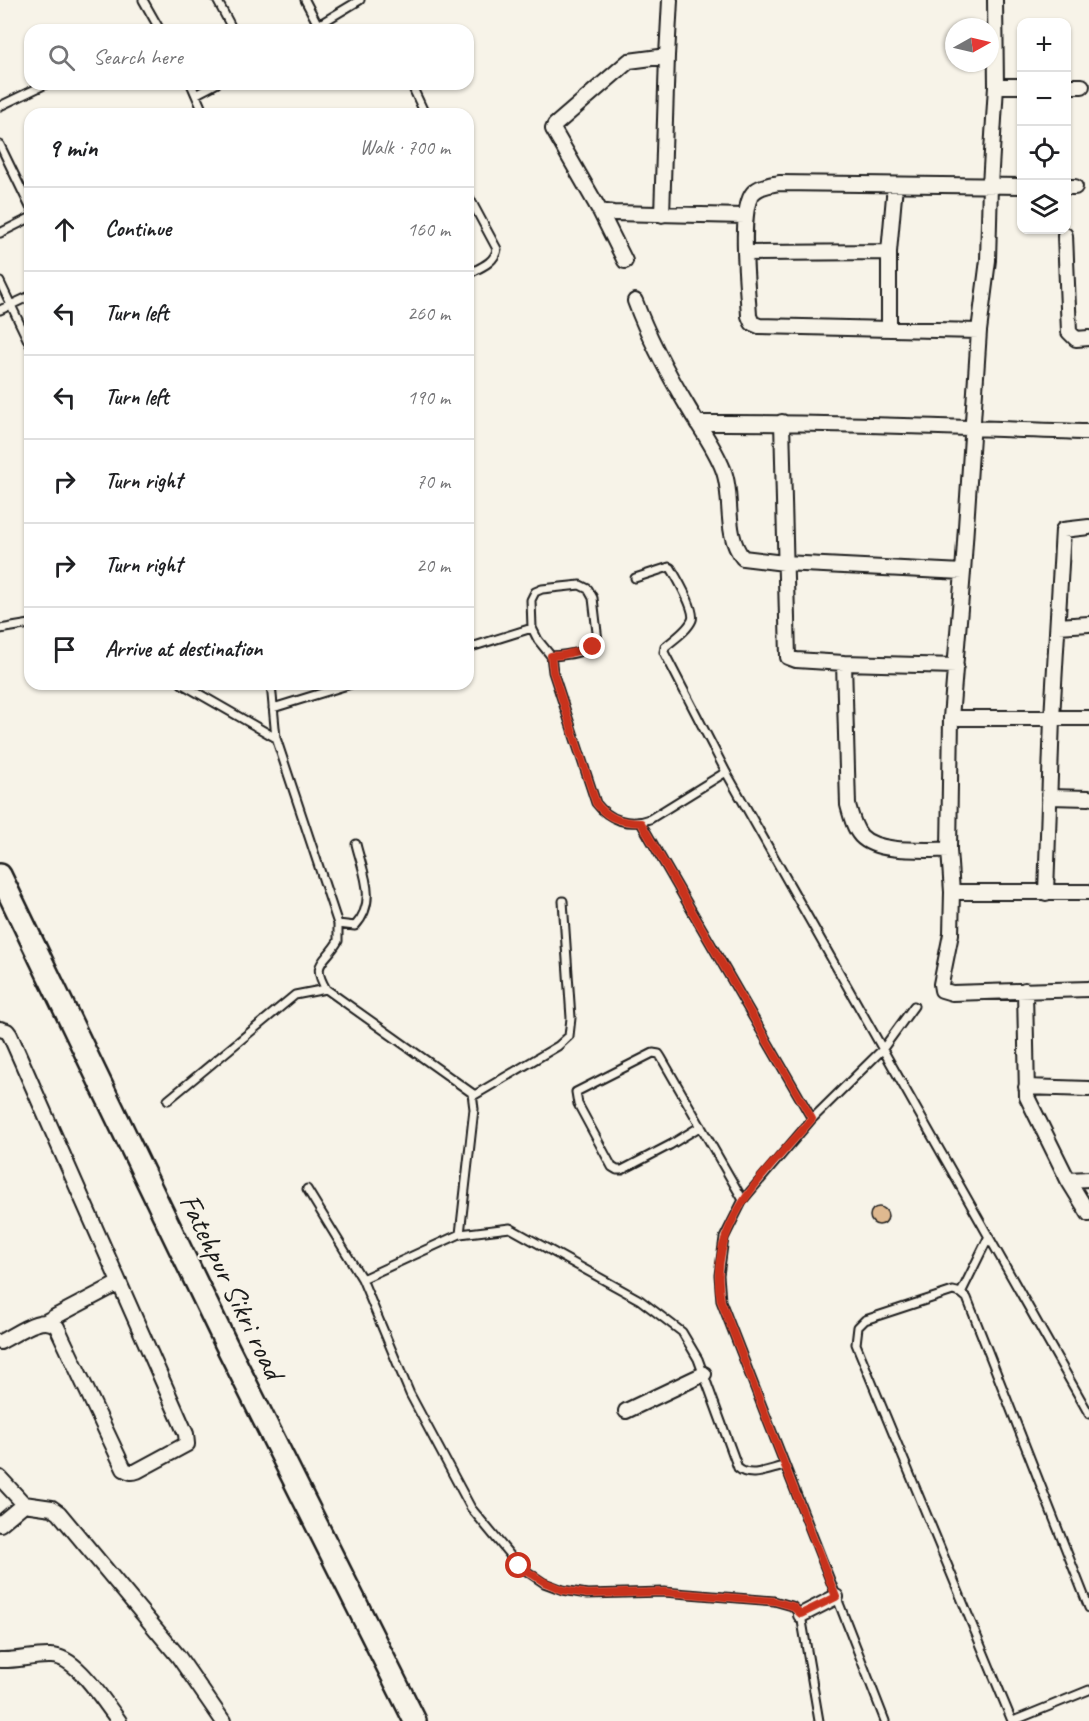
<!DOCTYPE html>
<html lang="en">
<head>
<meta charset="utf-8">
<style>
  body { margin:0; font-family:Caveat,sans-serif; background:#f6f6f6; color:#202124 }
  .controls { position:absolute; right:18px; top:18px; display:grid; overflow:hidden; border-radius:12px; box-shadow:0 2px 4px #0004 }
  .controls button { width:54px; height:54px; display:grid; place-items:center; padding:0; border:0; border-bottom:2px solid #e0e0e0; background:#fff; color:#202124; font:30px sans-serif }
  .compass { position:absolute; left:945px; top:18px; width:54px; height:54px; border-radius:50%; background:#fff; box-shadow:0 2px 4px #0004; rotate:82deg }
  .stop { position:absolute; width:18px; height:18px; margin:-14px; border:4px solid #c8321e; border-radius:50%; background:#fff }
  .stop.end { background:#c8321e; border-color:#fff; box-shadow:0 2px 6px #0008 }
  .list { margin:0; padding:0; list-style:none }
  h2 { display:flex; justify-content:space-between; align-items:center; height:78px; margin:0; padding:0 24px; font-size:26px }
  h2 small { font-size:20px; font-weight:400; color:#757577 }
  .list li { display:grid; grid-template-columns:39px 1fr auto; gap:18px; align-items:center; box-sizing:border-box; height:84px; padding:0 24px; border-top:2px solid #e0e0e0 }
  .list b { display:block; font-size:22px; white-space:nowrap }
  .list em { font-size:20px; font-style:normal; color:#757577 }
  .icon { flex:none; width:33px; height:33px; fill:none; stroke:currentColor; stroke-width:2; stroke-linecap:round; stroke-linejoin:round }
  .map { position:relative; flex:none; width:1089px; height:1721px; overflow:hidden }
  .search { position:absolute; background:#fff; box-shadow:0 2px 4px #0004; left:24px; top:24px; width:450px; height:66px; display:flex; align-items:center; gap:15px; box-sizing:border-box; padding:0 21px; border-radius:18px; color:#757577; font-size:22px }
  .panel { position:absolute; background:#fff; box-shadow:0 2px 4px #0004; left:24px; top:108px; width:450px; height:582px; border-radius:18px }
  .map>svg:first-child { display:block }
</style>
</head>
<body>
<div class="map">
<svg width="1089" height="1721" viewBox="0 0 1089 1721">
  <rect width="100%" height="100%" fill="#f7f3e8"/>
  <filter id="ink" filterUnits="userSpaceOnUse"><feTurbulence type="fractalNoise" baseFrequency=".0167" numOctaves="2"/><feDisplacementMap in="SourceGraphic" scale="12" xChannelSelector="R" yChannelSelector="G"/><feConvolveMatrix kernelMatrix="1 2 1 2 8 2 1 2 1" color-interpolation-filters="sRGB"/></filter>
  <g filter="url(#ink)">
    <path fill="#dfb990" stroke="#1c1c1c" stroke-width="1.5" d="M870 1216a9 9 0 1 1 18 0a9 9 0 1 1-18 0Z"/>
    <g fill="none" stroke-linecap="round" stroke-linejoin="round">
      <defs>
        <path id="lane" d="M143 0 160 30
          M217 0 233 30
          M305 0 318 25
          M310 30 360 0
          M191 84 204 114
          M412 86 425 114
          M197 94 216 84
          M0 106 46 84
          M0 145 30 207
          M468 195 497 249C495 263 479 268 468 274
          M0 233 30 218
          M0 282 30 345
          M0 310 30 296
          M532 628 538 640 551 656 553 672 596 803C609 820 629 827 650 819L726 772 664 652 665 647C673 640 688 630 692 620 696 611 677 578 671 568L669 567 635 578
          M0 629 30 624
          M468 648 532 628 531 600 535 592 542 589 580 585 588 589 593 598 598 641C588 653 566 655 551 656
          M182 684 276 738
          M271 684 276 738 338 924
          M273 708 351 684
          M726 772 1089 1414
          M641 823 812 1119
          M356 844C363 873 378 901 355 926L338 924V941C326 962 310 962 326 989L472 1093 474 1109 460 1234
          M473 1096 558 1046 569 1036 571 1018 563 901
          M168 1100 295 995 326 989
          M701 1126 670 1145 622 1170H617L612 1167 578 1104 576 1092 653 1053 659 1054 661 1057 743 1200
          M307 1189 362 1279 460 1234 510 1228 640 1300 682 1332 698 1359 738 1468C750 1479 770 1469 784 1466
          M362 1279 410 1394 471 1508 519 1566 544 1583 563 1590 587 1594 664 1592 774 1601 792 1606 801 1615 819 1721
          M961 1293 988 1238
          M885 1721 721 1301 719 1275 724 1238 743 1200 812 1119 882 1050 914 1006
          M1012 1721 856 1344 858 1327 865 1320 953 1291 961 1293 967 1298 1089 1608
          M1013 1721 1089 1690"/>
        <path id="street" d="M995 0 996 86 990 185 988 260 979 331 963 572 951 718 949 850 952 892 951 934 941 984 942 990 952 993 1089 989
          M996 86H1022
          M1066 86H1082
          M1066 187H1075
          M600 211 613 213 745 216
          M662 215 667 56 670 0
          M1065 235 1069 332 1076 339 1089 338
          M746 253 889 252
          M625 261 600 211 553 129 555 125 629 61 667 56
          M635 301C649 339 668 374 689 409 700 428 715 448 723 469 734 496 723 534 743 558L784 563 963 572
          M889 329V252L895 185
          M979 331 759 326 752 323 749 316C748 291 738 210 753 193 759 186 770 185 779 183L1022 186
          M782 422 788 657 796 660 844 663 956 666
          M697 423C828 422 958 428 1089 432
          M1058 626 1089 624
          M844 663 848 805C851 816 854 828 861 836 878 854 926 849 949 850
          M951 718H1089
          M1049 797 1089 798
          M952 892H1089
          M1046 893 1052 718 1063 530 1089 527
          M1025 990 1027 1097 1068 1180 1089 1214
          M0 1029 7 1031 10 1035 186 1434 187 1444 137 1471C132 1473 129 1472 124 1469L57 1327C44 1312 15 1335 0 1342
          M1026 1087 1089 1089
          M1068 1180 1089 1179
          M47 1321 119 1283
          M626 1411 704 1374
          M0 1478 24 1504
          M0 1524 24 1504 52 1508 59 1513 178 1656 223 1721
          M801 1615 836 1597
          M0 1660C17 1661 34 1655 51 1656 77 1656 103 1701 119 1721"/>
        <path id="primary" d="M0 875 226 1344 415 1721"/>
      </defs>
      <use href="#lane" stroke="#1c1c1c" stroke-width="11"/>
      <use href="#street" stroke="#1c1c1c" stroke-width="18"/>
      <use href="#primary" stroke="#1c1c1c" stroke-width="26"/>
      <use href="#lane" stroke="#f7f3e8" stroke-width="7"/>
      <use href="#street" stroke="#f7f3e8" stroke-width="14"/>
      <use href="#primary" stroke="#f7f3e8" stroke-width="21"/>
    </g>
  </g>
  <g fill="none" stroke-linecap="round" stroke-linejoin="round" filter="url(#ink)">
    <path stroke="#c8321e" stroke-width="8" d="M519 1566 544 1582 563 1590 587 1594 664 1592 774 1601 792 1606 801 1614 836 1597 721 1301C706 1223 766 1173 812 1119L641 823C621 822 608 819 596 803L553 672 551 656 563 655 593 647"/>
  </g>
  <g text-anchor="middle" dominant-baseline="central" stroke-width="4.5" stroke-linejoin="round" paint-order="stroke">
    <g font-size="30" fill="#1c1c1c" stroke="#f7f3e8">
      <text transform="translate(232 1286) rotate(64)">Fatehpur Sikri road</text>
    </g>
  </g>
</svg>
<div class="controls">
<button>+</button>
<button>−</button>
<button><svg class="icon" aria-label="locate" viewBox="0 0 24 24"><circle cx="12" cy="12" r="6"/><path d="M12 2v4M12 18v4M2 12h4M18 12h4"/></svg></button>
<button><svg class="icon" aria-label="layers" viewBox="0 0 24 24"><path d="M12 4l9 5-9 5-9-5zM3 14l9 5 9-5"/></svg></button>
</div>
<svg class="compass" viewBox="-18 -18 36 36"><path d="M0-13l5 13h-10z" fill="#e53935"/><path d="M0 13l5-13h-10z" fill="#757577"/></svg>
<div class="stop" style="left:519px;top:1566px"></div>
<div class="stop end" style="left:593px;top:647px"></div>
<div class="search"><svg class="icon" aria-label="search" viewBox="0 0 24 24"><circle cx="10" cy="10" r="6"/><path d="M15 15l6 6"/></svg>Search here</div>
<section class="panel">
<h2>9 min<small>Walk · 700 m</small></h2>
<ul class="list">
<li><svg class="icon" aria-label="ahead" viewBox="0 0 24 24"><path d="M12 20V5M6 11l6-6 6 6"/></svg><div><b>Continue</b></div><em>160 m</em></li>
<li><svg class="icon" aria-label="left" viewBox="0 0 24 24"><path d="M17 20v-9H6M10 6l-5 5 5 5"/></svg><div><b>Turn left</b></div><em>260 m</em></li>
<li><svg class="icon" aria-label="left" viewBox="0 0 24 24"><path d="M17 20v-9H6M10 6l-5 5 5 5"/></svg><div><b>Turn left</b></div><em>190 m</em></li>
<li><svg class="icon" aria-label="right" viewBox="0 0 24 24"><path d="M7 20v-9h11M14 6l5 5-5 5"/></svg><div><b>Turn right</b></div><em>70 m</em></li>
<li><svg class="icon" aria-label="right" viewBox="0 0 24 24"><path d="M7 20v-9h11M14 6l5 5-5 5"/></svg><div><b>Turn right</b></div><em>20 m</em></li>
<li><svg class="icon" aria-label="arrive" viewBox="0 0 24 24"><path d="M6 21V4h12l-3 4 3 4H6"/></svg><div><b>Arrive at destination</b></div></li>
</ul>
</section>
</div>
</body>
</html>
